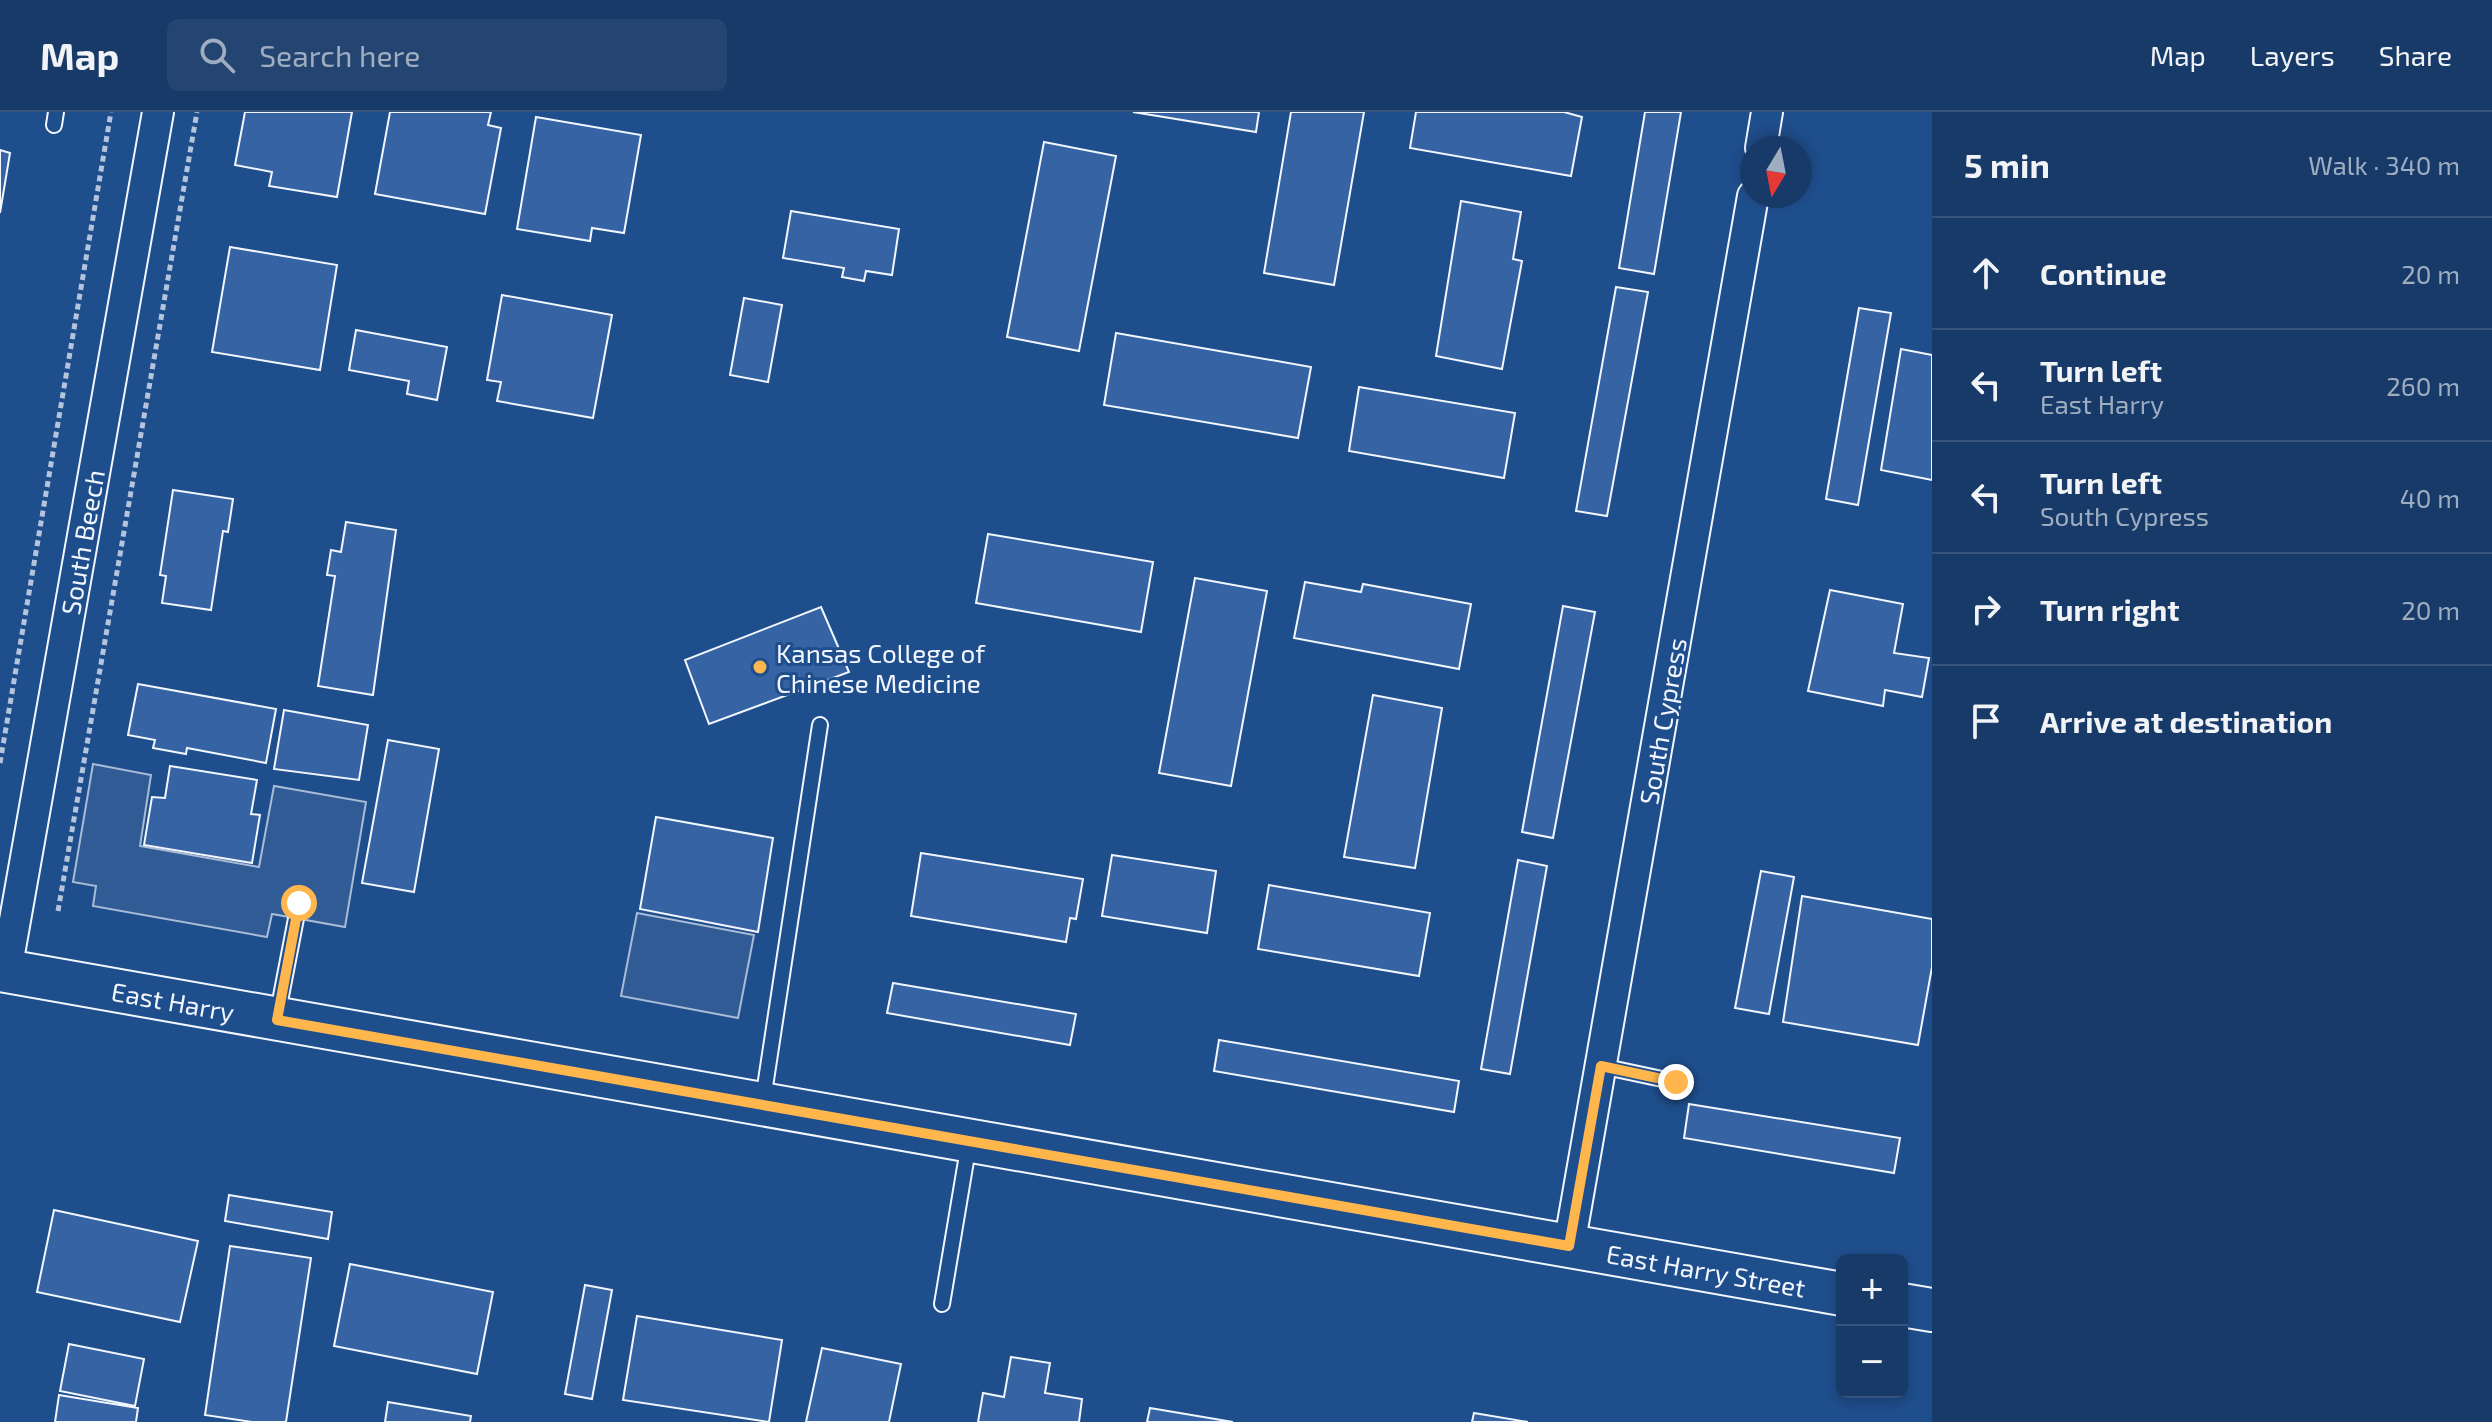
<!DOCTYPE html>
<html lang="en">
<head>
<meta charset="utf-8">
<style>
  body { margin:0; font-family:"Exo 2",sans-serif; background:#244571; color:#f1f3f6 }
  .controls { position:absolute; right:24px; bottom:24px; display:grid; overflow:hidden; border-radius:12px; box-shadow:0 4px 12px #0003 }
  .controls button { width:72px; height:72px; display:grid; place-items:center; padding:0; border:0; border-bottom:2px solid #36547d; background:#173a69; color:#f1f3f6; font:40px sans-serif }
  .compass { position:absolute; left:1740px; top:24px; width:72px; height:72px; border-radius:50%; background:#173a69; box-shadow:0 4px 12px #0003; rotate:190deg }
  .stop { position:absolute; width:24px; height:24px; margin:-18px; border:6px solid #ffb74d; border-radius:50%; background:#fff }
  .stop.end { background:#ffb74d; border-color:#fff; box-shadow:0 2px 8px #0008 }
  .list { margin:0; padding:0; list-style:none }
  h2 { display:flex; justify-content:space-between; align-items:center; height:104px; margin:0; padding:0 32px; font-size:34px }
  h2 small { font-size:26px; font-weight:400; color:#9eadc0 }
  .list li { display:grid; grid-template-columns:52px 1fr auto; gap:24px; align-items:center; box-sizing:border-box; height:112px; padding:0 32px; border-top:2px solid #36547d }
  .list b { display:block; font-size:30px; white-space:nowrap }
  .list p { margin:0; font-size:26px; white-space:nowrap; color:#9eadc0 }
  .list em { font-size:26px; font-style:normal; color:#9eadc0 }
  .icon { flex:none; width:44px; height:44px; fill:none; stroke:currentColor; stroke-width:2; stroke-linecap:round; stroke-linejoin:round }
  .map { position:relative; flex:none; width:1932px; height:1310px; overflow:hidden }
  header { display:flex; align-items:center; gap:48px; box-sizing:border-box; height:112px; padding:0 40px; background:#173a69; border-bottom:2px solid #36547d }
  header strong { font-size:38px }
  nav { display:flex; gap:44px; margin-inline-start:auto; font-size:28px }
  .search { width:560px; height:72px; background:#244571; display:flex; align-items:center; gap:20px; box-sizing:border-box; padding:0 28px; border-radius:12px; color:#9eadc0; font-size:30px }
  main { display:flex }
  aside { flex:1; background:#173a69 }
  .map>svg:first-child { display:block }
</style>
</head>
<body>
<header>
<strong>Map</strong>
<div class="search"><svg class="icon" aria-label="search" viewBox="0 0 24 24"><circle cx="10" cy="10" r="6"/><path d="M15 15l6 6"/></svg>Search here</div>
<nav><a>Map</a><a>Layers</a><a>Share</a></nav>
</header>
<main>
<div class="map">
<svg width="1932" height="1310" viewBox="0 0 1932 1310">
  <rect width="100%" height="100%" fill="#1f4e8c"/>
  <path fill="#305b95" stroke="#a8bbd7" stroke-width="2" d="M93 652 151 663 140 734 259 755 274 674 366 690 345 815 272 802 267 825 93 794 96 774 73 770Z
    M637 801 754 823 738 906 621 884Z"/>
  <path fill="#3563a3" stroke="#f2f6ff" stroke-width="2" d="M245 0H352L337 85 269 74 272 60 235 53Z
    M390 0H491L488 13 501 16 485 102 375 82Z
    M1133 0H1259L1256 20Z
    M1291 0H1364L1334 173 1264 161Z
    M1416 0H1564L1582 5 1571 64 1410 36Z
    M1645 0H1681L1654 162 1619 156Z
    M536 5 641 23 624 121 592 116 590 129 517 117Z
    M1044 30 1116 44 1079 239 1007 225Z
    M0 38 10 41 0 101Z
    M1461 89 1521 100 1513 147 1522 149 1502 257 1436 244Z
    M791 99 899 117 892 163 866 159 864 169 842 165 844 156 783 146Z
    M230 135 337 153 320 258 212 240Z
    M1616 175 1648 180 1607 404 1576 399Z
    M502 183 612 203 593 306 497 289 501 270 487 268Z
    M744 186 782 193 768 270 730 263Z
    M1859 196 1891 201 1858 393 1826 387Z
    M356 218 447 235 437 288 407 282 409 269 349 258Z
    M1116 221 1311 255 1298 326 1104 293Z
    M1901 237 1932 243V368L1881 358Z
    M1359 275 1515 301 1504 366 1349 339Z
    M173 378 233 387 228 420 223 419 211 498 162 491 166 464 160 463Z
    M346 410 396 418 373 583 318 574 335 464 327 463 331 438 341 440Z
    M988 422 1153 450 1141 520 976 491Z
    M1195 466 1267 479 1231 674 1159 661Z
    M1305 470 1361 480 1363 472 1471 492 1459 557 1294 526Z
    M1830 478 1903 492 1894 541 1929 546 1922 585 1885 578 1883 594 1808 579Z
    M1563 494 1595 500 1553 726 1522 720Z
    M821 495 849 560 709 612 685 548Z
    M138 572 276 597 266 651 187 636 186 642 153 636 155 628 128 623Z
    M1373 583 1442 596 1415 756 1344 745Z
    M284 598 368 613 359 668 274 657Z
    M388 628 439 637 414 780 362 771Z
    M170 654 257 668 251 702 260 703 252 751 144 733 152 685 165 686Z
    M656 705 773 726 758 820 640 797Z
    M921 741 1083 767 1076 807 1070 806 1066 830 911 804Z
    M1112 743 1216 759 1207 821 1102 804Z
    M1518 748 1547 754 1510 962 1481 957Z
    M1761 759 1794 765 1769 902 1735 896Z
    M1269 773 1430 801 1419 864 1258 837Z
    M1802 784 1932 807V855L1918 933 1783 910Z
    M893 871 1076 902 1070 933 887 901Z
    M1219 928 1459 969 1454 1000 1214 959Z
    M1689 992 1900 1026 1894 1061 1684 1026Z
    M229 1083 332 1100 328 1127 225 1109Z
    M54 1098 198 1129 180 1210 37 1180Z
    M230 1134 311 1146 286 1310H252L205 1303Z
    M350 1152 493 1180 477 1262 334 1234Z
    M585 1173 612 1178 592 1287 565 1282Z
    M637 1204 782 1228 769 1310 623 1288Z
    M69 1232 144 1247 135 1294 60 1279Z
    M822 1236 901 1252 889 1310H806Z
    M1011 1245 1050 1251 1045 1281 1082 1287 1079 1310H978L983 1281 1004 1285Z
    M59 1283 138 1296 136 1310H55Z
    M388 1290 471 1304 470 1310H385Z
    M1150 1296 1233 1310H1147Z
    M1474 1301 1528 1310H1472Z"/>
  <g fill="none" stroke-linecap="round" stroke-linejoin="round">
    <defs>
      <path id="service" d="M54 13 56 0
        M277 905 299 791
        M1601 954 1676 970
        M763 988 820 613
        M942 1192 969 1031"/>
      <path id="minor" d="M1761 36 1767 0
        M6 859 158 0
        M1569 1134 1753 84"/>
      <path id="secondary" d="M0 858 1842 1182
        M1902 1193 1932 1198"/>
    </defs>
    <use href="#service" stroke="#f2f6ff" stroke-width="18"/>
    <use href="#minor" stroke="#f2f6ff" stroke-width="34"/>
    <use href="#secondary" stroke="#f2f6ff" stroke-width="46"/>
    <path stroke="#b3c4dc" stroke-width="5" stroke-dasharray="6 4" stroke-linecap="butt" d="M0 651 111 0
      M58 799 197 0"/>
    <use href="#service" stroke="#1f4e8c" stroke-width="14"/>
    <use href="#minor" stroke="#1f4e8c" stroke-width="30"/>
    <use href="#secondary" stroke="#1f4e8c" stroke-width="42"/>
  </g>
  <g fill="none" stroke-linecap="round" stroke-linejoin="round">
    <path stroke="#ffb74d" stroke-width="10" d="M299 791 277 908 1569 1134 1601 954 1676 970"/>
  </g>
  <circle fill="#ffb74d" stroke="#1f4e8c" stroke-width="3" cx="760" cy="555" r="8"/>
  <g text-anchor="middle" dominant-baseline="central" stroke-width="6" stroke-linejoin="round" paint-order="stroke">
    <g font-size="26" fill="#f2f6ff" stroke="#1f4e8c">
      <text transform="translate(82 430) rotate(-80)">South Beech</text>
      <text transform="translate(1662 609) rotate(-80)">South Cypress</text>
      <text transform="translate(173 889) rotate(10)">East Harry</text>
      <text transform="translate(1706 1158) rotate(10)">East Harry Street</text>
    </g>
    <g font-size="26" fill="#f2f6ff" stroke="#1f4e8c" text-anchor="start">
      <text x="776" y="540">Kansas College of<tspan x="776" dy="30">Chinese Medicine</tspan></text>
    </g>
  </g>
</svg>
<div class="controls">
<button>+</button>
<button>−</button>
</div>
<svg class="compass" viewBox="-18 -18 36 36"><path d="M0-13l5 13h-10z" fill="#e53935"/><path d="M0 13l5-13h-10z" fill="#9eadc0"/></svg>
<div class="stop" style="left:299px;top:791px"></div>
<div class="stop end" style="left:1676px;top:970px"></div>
</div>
<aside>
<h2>5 min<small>Walk · 340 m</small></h2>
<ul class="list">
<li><svg class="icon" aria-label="ahead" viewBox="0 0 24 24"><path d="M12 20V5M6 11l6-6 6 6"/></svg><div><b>Continue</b></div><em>20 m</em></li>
<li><svg class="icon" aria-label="left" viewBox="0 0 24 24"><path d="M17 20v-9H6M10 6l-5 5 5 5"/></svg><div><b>Turn left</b><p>East Harry</p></div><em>260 m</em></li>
<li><svg class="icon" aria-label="left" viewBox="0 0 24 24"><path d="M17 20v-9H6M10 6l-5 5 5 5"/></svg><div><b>Turn left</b><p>South Cypress</p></div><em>40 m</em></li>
<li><svg class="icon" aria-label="right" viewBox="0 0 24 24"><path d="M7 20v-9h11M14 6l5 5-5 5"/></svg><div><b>Turn right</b></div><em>20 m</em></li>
<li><svg class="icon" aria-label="arrive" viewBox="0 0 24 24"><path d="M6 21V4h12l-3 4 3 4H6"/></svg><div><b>Arrive at destination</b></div></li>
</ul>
</aside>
</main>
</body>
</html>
